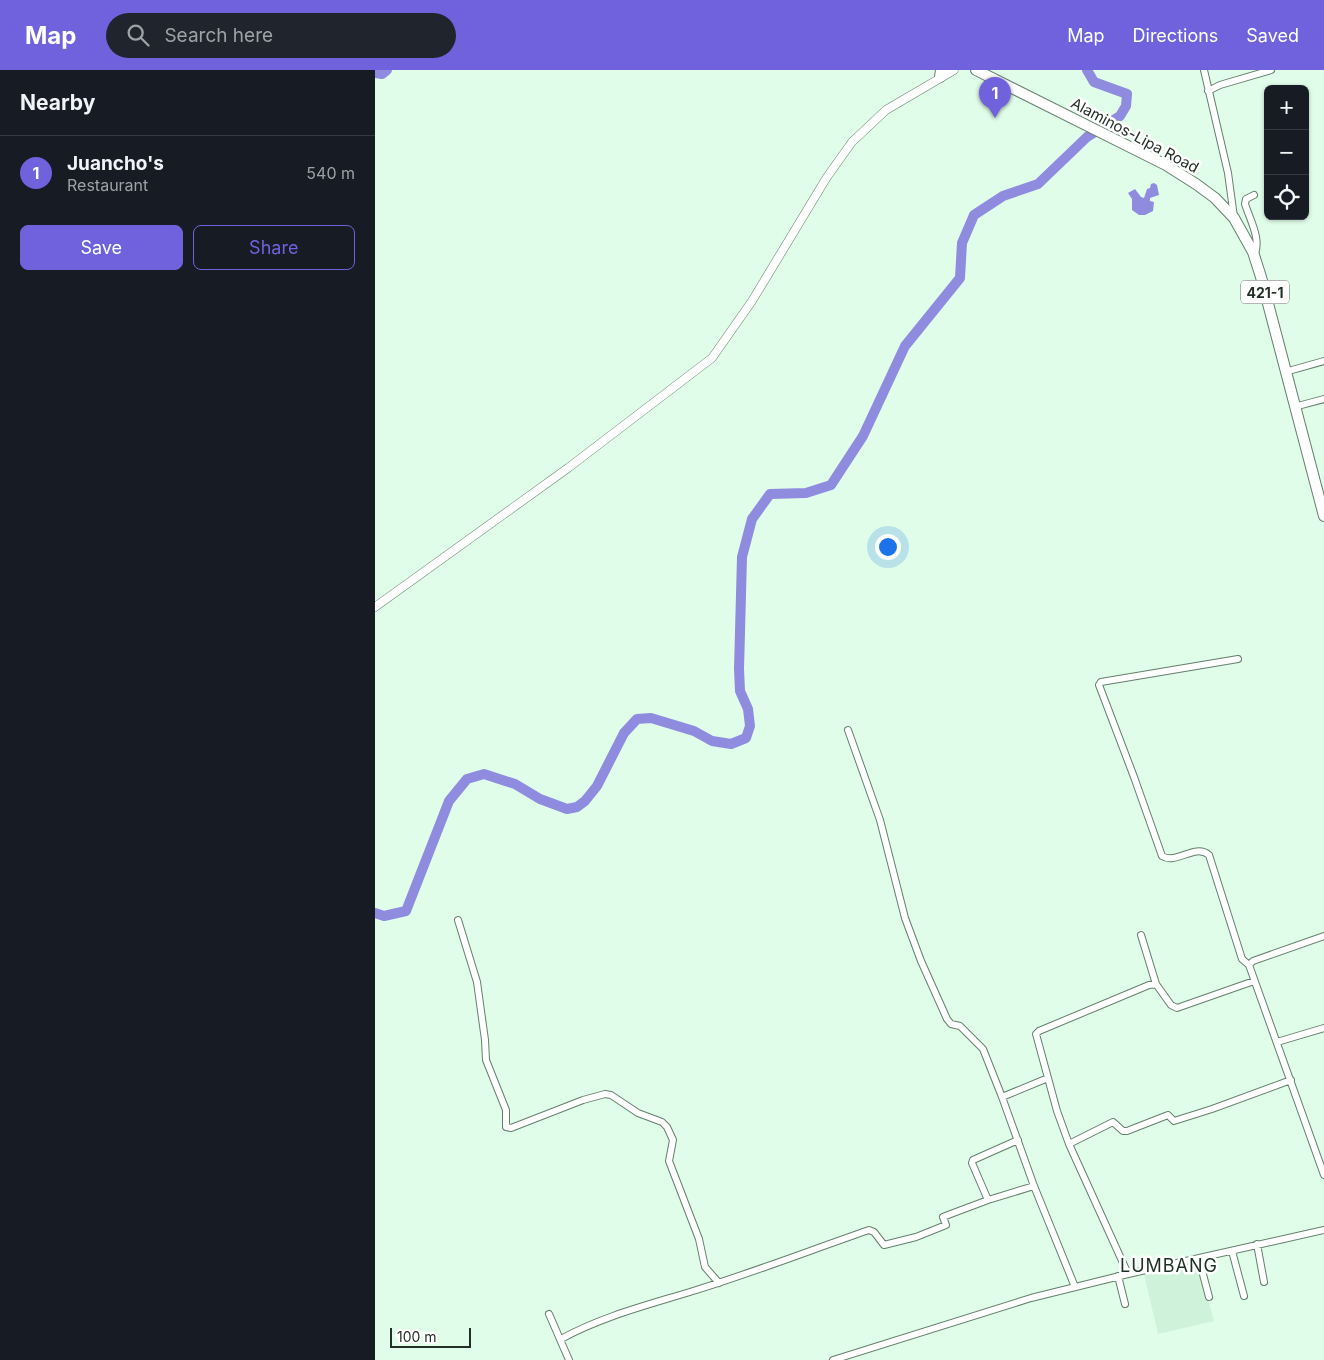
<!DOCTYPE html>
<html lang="en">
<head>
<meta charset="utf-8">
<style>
  body { margin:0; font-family:Inter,sans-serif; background:#20242c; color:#f1f3f6 }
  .controls { position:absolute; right:15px; top:15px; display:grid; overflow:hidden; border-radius:8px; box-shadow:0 1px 4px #0004 }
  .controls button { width:45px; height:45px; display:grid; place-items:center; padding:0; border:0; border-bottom:1px solid #363941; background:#171b24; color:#f1f3f6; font:25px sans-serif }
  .scale { position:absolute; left:15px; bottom:12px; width:81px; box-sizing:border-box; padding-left:5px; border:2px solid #232e26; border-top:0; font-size:14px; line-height:18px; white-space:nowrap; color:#232e26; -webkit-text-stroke:4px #fff; paint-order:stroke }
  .you { position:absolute; left:512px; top:476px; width:18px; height:18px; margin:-12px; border:4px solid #fff; border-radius:50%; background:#1a73e8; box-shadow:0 0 0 8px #1a73e833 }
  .badge { display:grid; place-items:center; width:32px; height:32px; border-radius:50%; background:#6f62dc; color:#fff; font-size:16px; font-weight:700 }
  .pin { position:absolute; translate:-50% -41px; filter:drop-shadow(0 1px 2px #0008) }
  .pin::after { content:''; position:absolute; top:26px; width:18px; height:15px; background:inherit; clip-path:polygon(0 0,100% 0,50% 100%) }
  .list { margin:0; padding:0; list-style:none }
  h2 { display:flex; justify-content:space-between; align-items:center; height:65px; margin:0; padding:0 20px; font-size:21px }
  h2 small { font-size:16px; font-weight:400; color:#9ea1a6 }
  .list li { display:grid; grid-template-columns:32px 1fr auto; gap:15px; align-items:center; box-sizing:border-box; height:75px; padding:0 20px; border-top:1px solid #363941 }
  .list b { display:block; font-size:19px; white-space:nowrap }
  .list p { margin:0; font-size:16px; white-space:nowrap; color:#9ea1a6 }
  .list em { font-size:16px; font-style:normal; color:#9ea1a6 }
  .actions { display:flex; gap:10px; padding:15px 20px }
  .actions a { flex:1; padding:11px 0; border:1px solid #6f62dc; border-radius:8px; text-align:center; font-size:18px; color:#6f62dc }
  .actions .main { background:#6f62dc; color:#fff }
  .icon { flex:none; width:28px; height:28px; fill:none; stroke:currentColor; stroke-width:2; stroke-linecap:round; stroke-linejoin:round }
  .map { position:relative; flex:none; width:949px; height:1290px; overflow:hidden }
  header { display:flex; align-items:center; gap:30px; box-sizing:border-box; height:70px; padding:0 25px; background:#6f62dc; color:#fff }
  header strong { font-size:24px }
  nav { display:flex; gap:28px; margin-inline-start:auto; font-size:18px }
  .search { width:350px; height:45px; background:#20242c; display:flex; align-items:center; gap:12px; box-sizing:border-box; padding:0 18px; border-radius:28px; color:#9ea1a6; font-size:19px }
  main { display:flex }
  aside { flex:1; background:#171b24 }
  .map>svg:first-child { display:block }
</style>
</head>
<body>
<header>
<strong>Map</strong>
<div class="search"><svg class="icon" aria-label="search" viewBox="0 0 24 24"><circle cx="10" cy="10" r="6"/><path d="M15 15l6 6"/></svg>Search here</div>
<nav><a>Map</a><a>Directions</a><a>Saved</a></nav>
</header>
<main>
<aside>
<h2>Nearby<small></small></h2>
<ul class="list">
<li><span class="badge">1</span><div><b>Juancho's</b><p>Restaurant</p></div><em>540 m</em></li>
</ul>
<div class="actions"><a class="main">Save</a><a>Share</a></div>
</aside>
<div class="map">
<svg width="949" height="1290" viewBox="0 0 949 1290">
  <rect width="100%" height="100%" fill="#e0fde9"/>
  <path fill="#cff2da" d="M823 1193 839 1251 783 1264 769 1204Z"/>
  <path fill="#8f8cdf" d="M779 113 782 115 784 125 775 128V131L779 132 778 141 770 145H764L757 140V129L753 123 760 119 766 127 769 128 772 119 775 118 776 114Z"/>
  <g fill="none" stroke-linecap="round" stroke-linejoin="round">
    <path stroke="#8f8cdf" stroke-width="10" d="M0 3 7 4 12 0
      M0 843 9 846 31 841 74 731 92 709 109 704 140 714 165 729 192 739 202 737 210 731 222 716 249 663 262 649 276 648 319 661 337 671 356 674 371 668 375 656 373 639 365 621 364 599 367 487 377 449 395 424 431 423 456 415 488 366 530 276 585 208 587 173 599 145 628 126 663 114 712 67 745 46 751 36 752 24 719 12 712 0"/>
    <defs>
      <path id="minor" d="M829 0 853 103 859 147
        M833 21 845 15 896 0
        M879 186C887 170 875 150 870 134L871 129 879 125
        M910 302 949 291
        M919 337 949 329
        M863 589 726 612 724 615 759 707 787 786C801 795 820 773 834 785L867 889 874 895
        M473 660 505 750 530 848 546 891 572 949 576 954 585 956 608 979 627 1027 659 1116 700 1217
        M83 850 102 912 110 970 111 990 131 1040V1057L136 1058 208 1030 230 1024 236 1025 263 1043 287 1052 292 1057 298 1070 294 1091 324 1169 330 1197 344 1213
        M766 865 781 914
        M949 866 878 891 874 895 949 1105
        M902 972 949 958
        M627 1027 673 1008
        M694 1074 738 1052 748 1061H752L793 1045 799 1051 837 1039 916 1010
        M613 1130 597 1093 598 1090 643 1070
        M882 1174 889 1212
        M857 1181 869 1226
        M824 1189 834 1227
        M753 1204 694 1074 682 1041 661 964 664 961 774 915 781 914 796 935 802 938 879 911
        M743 1206 750 1234
        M174 1244 194 1290
        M186 1269C228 1246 273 1235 318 1221 377 1203 436 1180 494 1160L499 1162 509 1175 541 1167 571 1155 568 1147 573 1145 613 1130 659 1116
        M458 1290 656 1228 753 1204 949 1160"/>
      <path id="tertiary" d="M0 537 193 398 337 288 377 231 452 107 477 72 511 40 579 0"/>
      <path id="primary" d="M601 0 791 95 821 114 840 128 859 148 878 182 886 207 949 446
        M565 7 566 0"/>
    </defs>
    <use href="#minor" stroke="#657f6d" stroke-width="8"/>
    <use href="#tertiary" stroke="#657f6d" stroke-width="9"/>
    <use href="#primary" stroke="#657f6d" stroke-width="12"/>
    <use href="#minor" stroke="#fff" stroke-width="6"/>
    <use href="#tertiary" stroke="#fff" stroke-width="8"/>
    <use href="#primary" stroke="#fff" stroke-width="10"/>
  </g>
  <g text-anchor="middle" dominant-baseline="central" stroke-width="5" stroke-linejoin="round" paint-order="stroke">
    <rect fill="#fff" stroke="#656d67" stroke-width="1" x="866" y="210.5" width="48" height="23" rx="4"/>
    <g font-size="14" font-weight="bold" fill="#232e26">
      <text x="890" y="222">421-1</text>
    </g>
    <g font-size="15" fill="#232e26" stroke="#fff">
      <text transform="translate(760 65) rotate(28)">Alaminos-Lipa Road</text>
    </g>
    <g font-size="18" letter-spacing="1" fill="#1a3123" stroke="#fff">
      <text x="794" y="1195">LUMBANG</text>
    </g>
  </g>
</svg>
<div class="controls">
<button>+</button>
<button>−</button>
<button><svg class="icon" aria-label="locate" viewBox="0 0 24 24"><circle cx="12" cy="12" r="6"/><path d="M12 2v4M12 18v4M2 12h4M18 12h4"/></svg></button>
</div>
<div class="scale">100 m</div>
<div class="you"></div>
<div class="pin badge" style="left:620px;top:48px">1</div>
</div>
</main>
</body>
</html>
